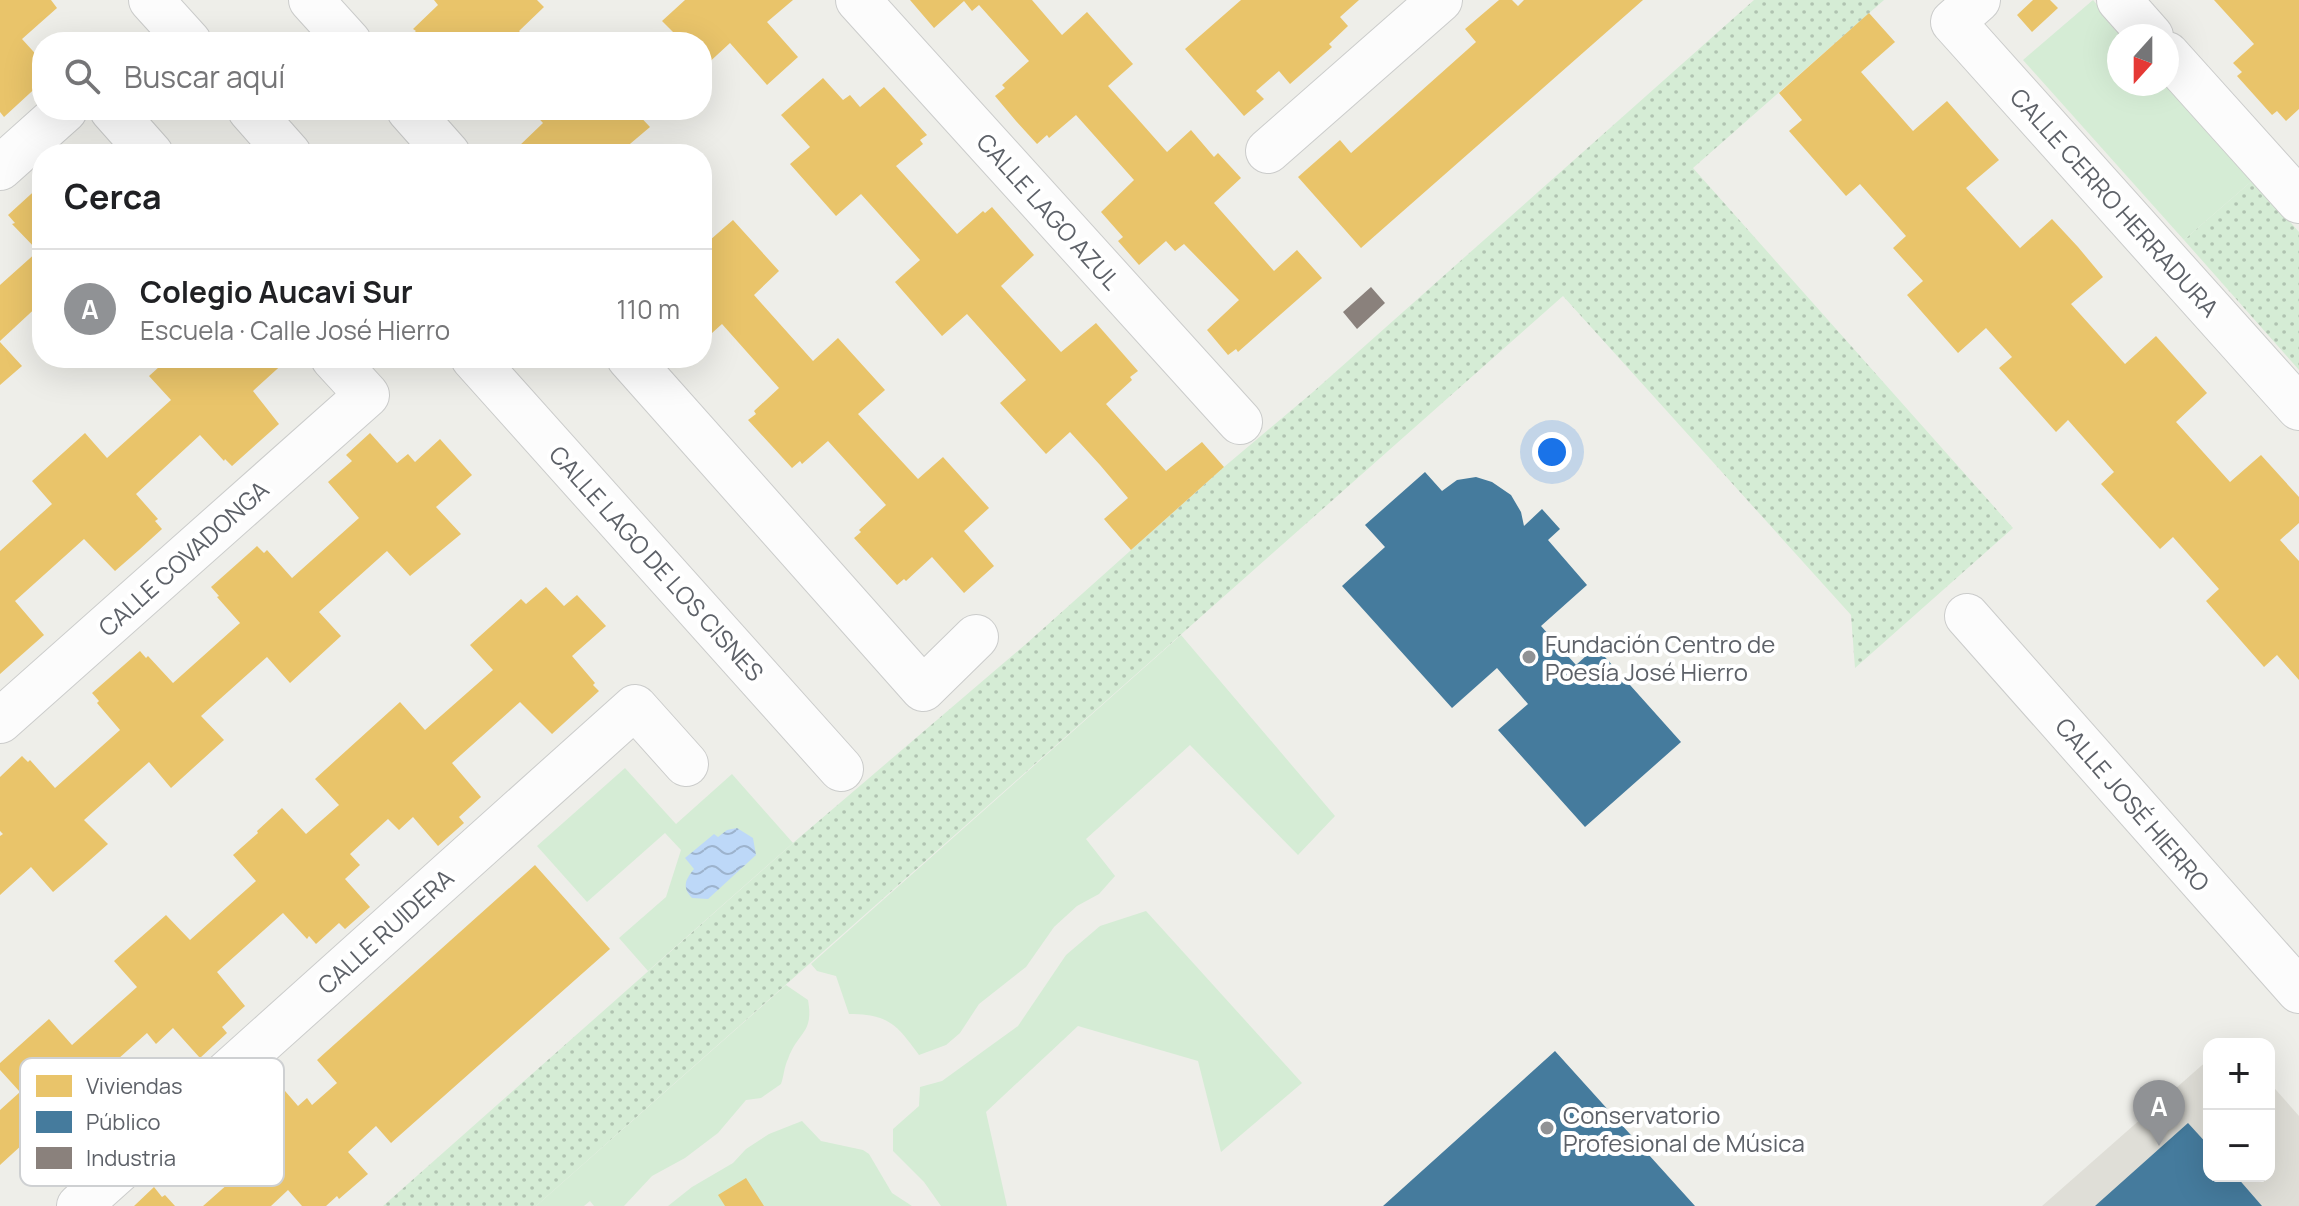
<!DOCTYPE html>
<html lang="es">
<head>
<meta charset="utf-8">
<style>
  body { margin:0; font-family:Manrope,sans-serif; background:#f2f2f2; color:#202124 }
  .controls { position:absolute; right:24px; bottom:24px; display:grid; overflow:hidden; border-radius:16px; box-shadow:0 8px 32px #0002 }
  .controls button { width:72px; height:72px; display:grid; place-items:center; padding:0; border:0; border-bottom:2px solid #e0e0e0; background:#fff; color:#202124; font:40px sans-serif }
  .compass { position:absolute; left:2107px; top:24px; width:72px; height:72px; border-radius:50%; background:#fff; box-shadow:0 8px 32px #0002; rotate:201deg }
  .you { position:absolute; left:1552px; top:452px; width:28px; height:28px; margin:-20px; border:6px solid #fff; border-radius:50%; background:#1a73e8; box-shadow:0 0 0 12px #1a73e833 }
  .badge { display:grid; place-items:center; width:52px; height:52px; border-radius:50%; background:#909295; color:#fff; font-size:26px; font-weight:700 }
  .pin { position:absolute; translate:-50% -66px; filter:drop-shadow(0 2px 4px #0008) }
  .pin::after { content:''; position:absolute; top:42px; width:28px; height:24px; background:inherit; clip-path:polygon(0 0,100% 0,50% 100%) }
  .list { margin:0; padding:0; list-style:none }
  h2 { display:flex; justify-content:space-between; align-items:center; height:104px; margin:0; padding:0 32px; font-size:34px }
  h2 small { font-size:26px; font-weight:400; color:#757577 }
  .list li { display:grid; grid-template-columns:52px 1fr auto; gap:24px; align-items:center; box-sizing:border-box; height:120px; padding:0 32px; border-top:2px solid #e0e0e0 }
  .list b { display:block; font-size:30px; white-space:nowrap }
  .list p { margin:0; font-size:26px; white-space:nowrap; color:#757577 }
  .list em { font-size:26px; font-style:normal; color:#757577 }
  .icon { flex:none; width:44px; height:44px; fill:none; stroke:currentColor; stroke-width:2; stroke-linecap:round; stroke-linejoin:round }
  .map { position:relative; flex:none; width:2299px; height:1206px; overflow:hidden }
  .search { position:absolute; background:#fff; box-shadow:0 8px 32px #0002; left:32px; top:32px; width:680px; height:88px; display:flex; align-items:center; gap:20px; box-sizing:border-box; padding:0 28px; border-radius:32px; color:#757577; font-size:30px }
  .panel { position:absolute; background:#fff; box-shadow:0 8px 32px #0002; left:32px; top:144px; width:680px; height:224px; border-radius:32px }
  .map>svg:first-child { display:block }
</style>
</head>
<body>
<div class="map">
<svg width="2299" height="1206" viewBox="0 0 2299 1206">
  <defs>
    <pattern id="grass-dots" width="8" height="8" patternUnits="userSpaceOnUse" patternTransform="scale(2)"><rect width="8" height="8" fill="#d5ecd5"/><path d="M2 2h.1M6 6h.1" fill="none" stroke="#b0c3b1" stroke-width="1.8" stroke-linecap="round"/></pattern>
    <pattern id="water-waves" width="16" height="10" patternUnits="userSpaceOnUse" patternTransform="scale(2)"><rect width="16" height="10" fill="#bdd8f8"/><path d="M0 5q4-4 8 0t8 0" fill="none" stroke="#9db3cd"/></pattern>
  </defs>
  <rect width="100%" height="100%" fill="#eeeee9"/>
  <path fill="#dfded7" d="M2209 1059V1176H2269V1082L2299 1116V1206H2042Z"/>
  <path fill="url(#grass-dots)" d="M1754 0H1884L1693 168 2013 528 1855 668 1851 615 1563 296 536 1206H383L793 843 1026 644 1224 467 1313 392Z
    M2253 180 2299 232V370L2184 240Z"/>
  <path fill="#d5ecd5" d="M2093 0 2125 36H2119V84H2167L2253 180 2184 240 2023 60Z
    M1181 635 1335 816 1298 855 1190 745 1086 839 1115 876 1099 894 1077 906 1054 927 1026 967 979 1004 960 1033 946 1045 919 1055C897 1025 889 1014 849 1014L836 976 817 971 811 964Z
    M625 768 676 824 732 774 793 843 648 971 619 938 666 897 681 850 665 833 587 902 537 846Z
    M1146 911 1302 1083 1221 1152 1198 1061 1078 1026 986 1112 1007 1206H941L924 1182 893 1151V1129L919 1106 920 1087 942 1081 1018 1026 1066 955 1100 926Z
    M786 985 808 1000C814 1034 798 1031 788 1059 784 1067 784 1076 781 1084L761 1098 746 1100 718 1133 685 1158 652 1176 624 1206H594L590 1201 584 1206H536Z
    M802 1121 821 1141 863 1150 869 1154 892 1193 912 1206H668L692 1187 733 1163 746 1149 769 1134Z"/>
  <path fill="url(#water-waves)" d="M737 828 753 838 756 855 708 899 692 898C682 887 685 880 694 869L685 858 714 834 718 837 727 830Z"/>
  <path fill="#e9c46a" d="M0 0H51L57 8 22 39 42 61V82L4 117 0 112Z
    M434 0H537L544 7 519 31 529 42H412L408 38 416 31 413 29 438 5Z
    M685 0H793L767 22 798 57 767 85 730 43 704 67 702 42H683L662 21Z
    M910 0H1032L1062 35 1087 12 1133 64 1108 86 1136 117 1167 152 1191 130 1214 157 1218 153 1241 178 1214 203 1274 271 1297 250 1322 278 1238 352 1236 349 1228 355 1207 330 1239 300 1184 244 1175 251 1166 241 1139 265 1118 241 1123 237 1101 212 1134 180 1076 115 1049 138 1047 135 1037 144 1016 121 995 96 1005 88 1002 85 1029 61 979 5 972 11 964 1 934 28Z
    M1241 0H1359L1340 17 1348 26 1329 44 1332 47 1290 84 1279 71 1256 91 1264 99 1244 116 1185 49Z
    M1499 0H1512L1518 6 1524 0H1643L1361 248 1298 177 1340 140 1351 153 1393 116 1476 42 1465 29Z
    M2033 0H2050L2058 8 2032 32 2017 15Z
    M2214 0H2299V109L2286 121 2277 111 2272 115 2237 76 2242 72 2233 63 2254 44Z
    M1869 13 1895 42 1861 72 1913 131 1947 101 1999 160 1966 188 2020 248 2052 219 2078 247 2103 277 2071 304 2125 364 2156 336 2182 365 2207 393 2176 422 2230 482 2261 455 2299 497V523L2280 540 2299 561V680L2277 655 2264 667 2206 601 2219 589 2173 537 2160 549 2101 484 2114 472 2068 420 2056 432 1999 368 2012 357 1986 328 1958 353 1907 295 1923 281 1893 248 1906 236 1860 184 1846 196 1789 131 1802 120 1779 93Z
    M823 78 843 100 850 95 860 107 884 87 927 135 920 140 923 144 896 166 957 234 983 211 985 213 992 207 1034 255 1001 286 1061 352 1096 323 1138 371 1130 377 1132 380 1106 404 1166 471 1202 442 1224 467 1131 550 1104 519 1128 498 1100 465 1070 432 1046 454 1000 403 1026 380 967 314 942 336 895 282 920 260 861 194 836 216 790 164 810 147 781 115Z
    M531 110H634L650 127 624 149 628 154H517L521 150 518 147 543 123Z
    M42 184V302L0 341V285L38 251 12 224 15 223 8 215Z
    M733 220 779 271 754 295 813 361 838 338 885 390 858 414 918 479 943 457 989 508 964 531 994 566 964 593 932 557 906 581 904 579 897 585 854 538 861 532 859 530 886 505 828 441 802 464 800 461 792 468 748 420 756 414 754 411 779 388 722 324 702 342V230L710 240Z
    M0 342 22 366 0 385Z
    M169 358H286L287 360 253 391 279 424 232 466 225 459 224 461 200 435 136 494 158 519 155 521 162 529 139 550 115 571 84 539 15 601 44 635 0 674V551L52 504 32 481 85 433 107 458 171 400 149 376Z
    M370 433 397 463 408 454 415 462 440 439 472 475 436 507 461 534 410 576 387 551 319 612 341 636 290 683 267 657 201 716 224 740 171 788 149 762 84 820 108 844 81 868 53 892 31 867 0 895V836L3 834 0 831V777L22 756 28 762 30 760 55 788 120 730 97 703 99 701 92 693 140 651 146 658 148 656 173 683 240 623 217 597 219 596 211 587 257 546 264 553 267 550 292 578 359 518 328 482 352 461 346 455Z
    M546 587 564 606 577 595 606 626 572 656 595 683 593 685 599 691 552 734 520 702 452 763 481 797 459 817 464 823 438 846 413 817 399 830 388 819 350 854 360 865 345 879 370 907 345 929 339 923 316 944 309 936 307 939 283 913 217 972 245 1006 222 1027 227 1033 200 1058 173 1028 156 1044 147 1033 98 1077 122 1105 120 1106 126 1112 80 1154 74 1147 72 1149 47 1122 0 1165V1110L20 1092 0 1070V1063L49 1019 72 1045 137 987 114 961 166 915 190 940 256 881 233 855 258 833 257 831 282 808 306 834 339 805 315 779 400 702 425 730 493 670 470 645 521 599 526 604Z
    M535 865 610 949 391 1143 376 1126 348 1152 368 1174 339 1199 337 1196 326 1206H302L288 1190 271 1206H203L255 1160 234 1136 236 1135 230 1127 279 1084 298 1106 307 1098 312 1105 337 1083 317 1060Z
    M746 1178 764 1206H725L718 1195Z
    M154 1187 162 1197 165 1195 175 1206H134Z"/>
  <path fill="#457b9d" d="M1425 472 1442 491 1457 480 1476 477 1492 482 1511 495 1521 512 1524 526 1542 509 1560 529 1548 540 1587 585 1541 626 1576 665 1596 647 1681 742 1585 827 1498 730 1528 704 1497 668 1452 708 1342 586 1385 547 1365 525Z
    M1555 1051 1695 1206H1383Z
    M2188 1123 2209 1146V1176H2236L2262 1206H2095Z"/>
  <path fill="#8a817c" d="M1371 287 1385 303 1357 329 1343 312Z"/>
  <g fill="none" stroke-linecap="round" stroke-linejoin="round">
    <defs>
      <path id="minor" d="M151 0 189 42
        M311 0 349 42
        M858 0 1240 422
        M1978 0 1953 22 2299 408
        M2119 0 2151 36
        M2167 54 2299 201
        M112 110 151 154
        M250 110 289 154
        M409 110 448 154
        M1268 151 1440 0
        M0 168 65 110
        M473 358 841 769
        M629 358 923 689 976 637
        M1967 616 2299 991
        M0 721 367 395 333 358
        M79 1206 635 707 686 764"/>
    </defs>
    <use href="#minor" stroke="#cbcccb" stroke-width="46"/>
    <use href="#minor" stroke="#fcfcfc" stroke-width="44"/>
  </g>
  <g fill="#909295" stroke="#fff" stroke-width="3">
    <circle cx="1529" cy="657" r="8"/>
    <circle cx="1547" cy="1128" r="8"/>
  </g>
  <g text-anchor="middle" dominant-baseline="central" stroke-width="8" stroke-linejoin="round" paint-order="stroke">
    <g font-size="24" fill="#5d6168" stroke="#fff">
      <text transform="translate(2115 202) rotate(48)">CALLE CERRO HERRADURA</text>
      <text transform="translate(1049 211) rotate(48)">CALLE LAGO AZUL</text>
      <text transform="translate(183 558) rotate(-42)">CALLE COVADONGA</text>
      <text transform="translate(657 563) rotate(48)">CALLE LAGO DE LOS CISNES</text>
      <text transform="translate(2133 804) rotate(49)">CALLE JOSÉ HIERRO</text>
      <text transform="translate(385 931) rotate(-42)">CALLE RUIDERA</text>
    </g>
    <g font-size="24" fill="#5d6168" stroke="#fff" text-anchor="start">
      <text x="1545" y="643">Fundación Centro de<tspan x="1545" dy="28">Poesía José Hierro</tspan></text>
      <text x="1563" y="1114">Conservatorio<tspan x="1563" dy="28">Profesional de Música</tspan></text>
    </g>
  </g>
  <rect x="20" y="1058" width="264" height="128" rx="12" fill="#fff" stroke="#ced0d2" stroke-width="2"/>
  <rect x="36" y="1075" width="36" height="22" fill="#e9c46a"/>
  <rect x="36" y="1111" width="36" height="22" fill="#457b9d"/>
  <rect x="36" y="1147" width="36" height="22" fill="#8a817c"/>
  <g font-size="22" fill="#5d6168">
    <text x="86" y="1094">Viviendas</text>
    <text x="86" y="1130">Público</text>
    <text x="86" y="1166">Industria</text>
  </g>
</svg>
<div class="controls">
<button>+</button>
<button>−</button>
</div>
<svg class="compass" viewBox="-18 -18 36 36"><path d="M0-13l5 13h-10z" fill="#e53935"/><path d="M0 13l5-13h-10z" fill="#757577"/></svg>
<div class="you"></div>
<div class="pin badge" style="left:2159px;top:1146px">A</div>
<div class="search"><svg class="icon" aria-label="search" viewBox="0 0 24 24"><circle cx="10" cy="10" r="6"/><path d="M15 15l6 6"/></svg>Buscar aquí</div>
<section class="panel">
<h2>Cerca<small></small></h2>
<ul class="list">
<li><span class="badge">A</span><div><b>Colegio Aucavi Sur</b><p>Escuela · Calle José Hierro</p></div><em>110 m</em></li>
</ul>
</section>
</div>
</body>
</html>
